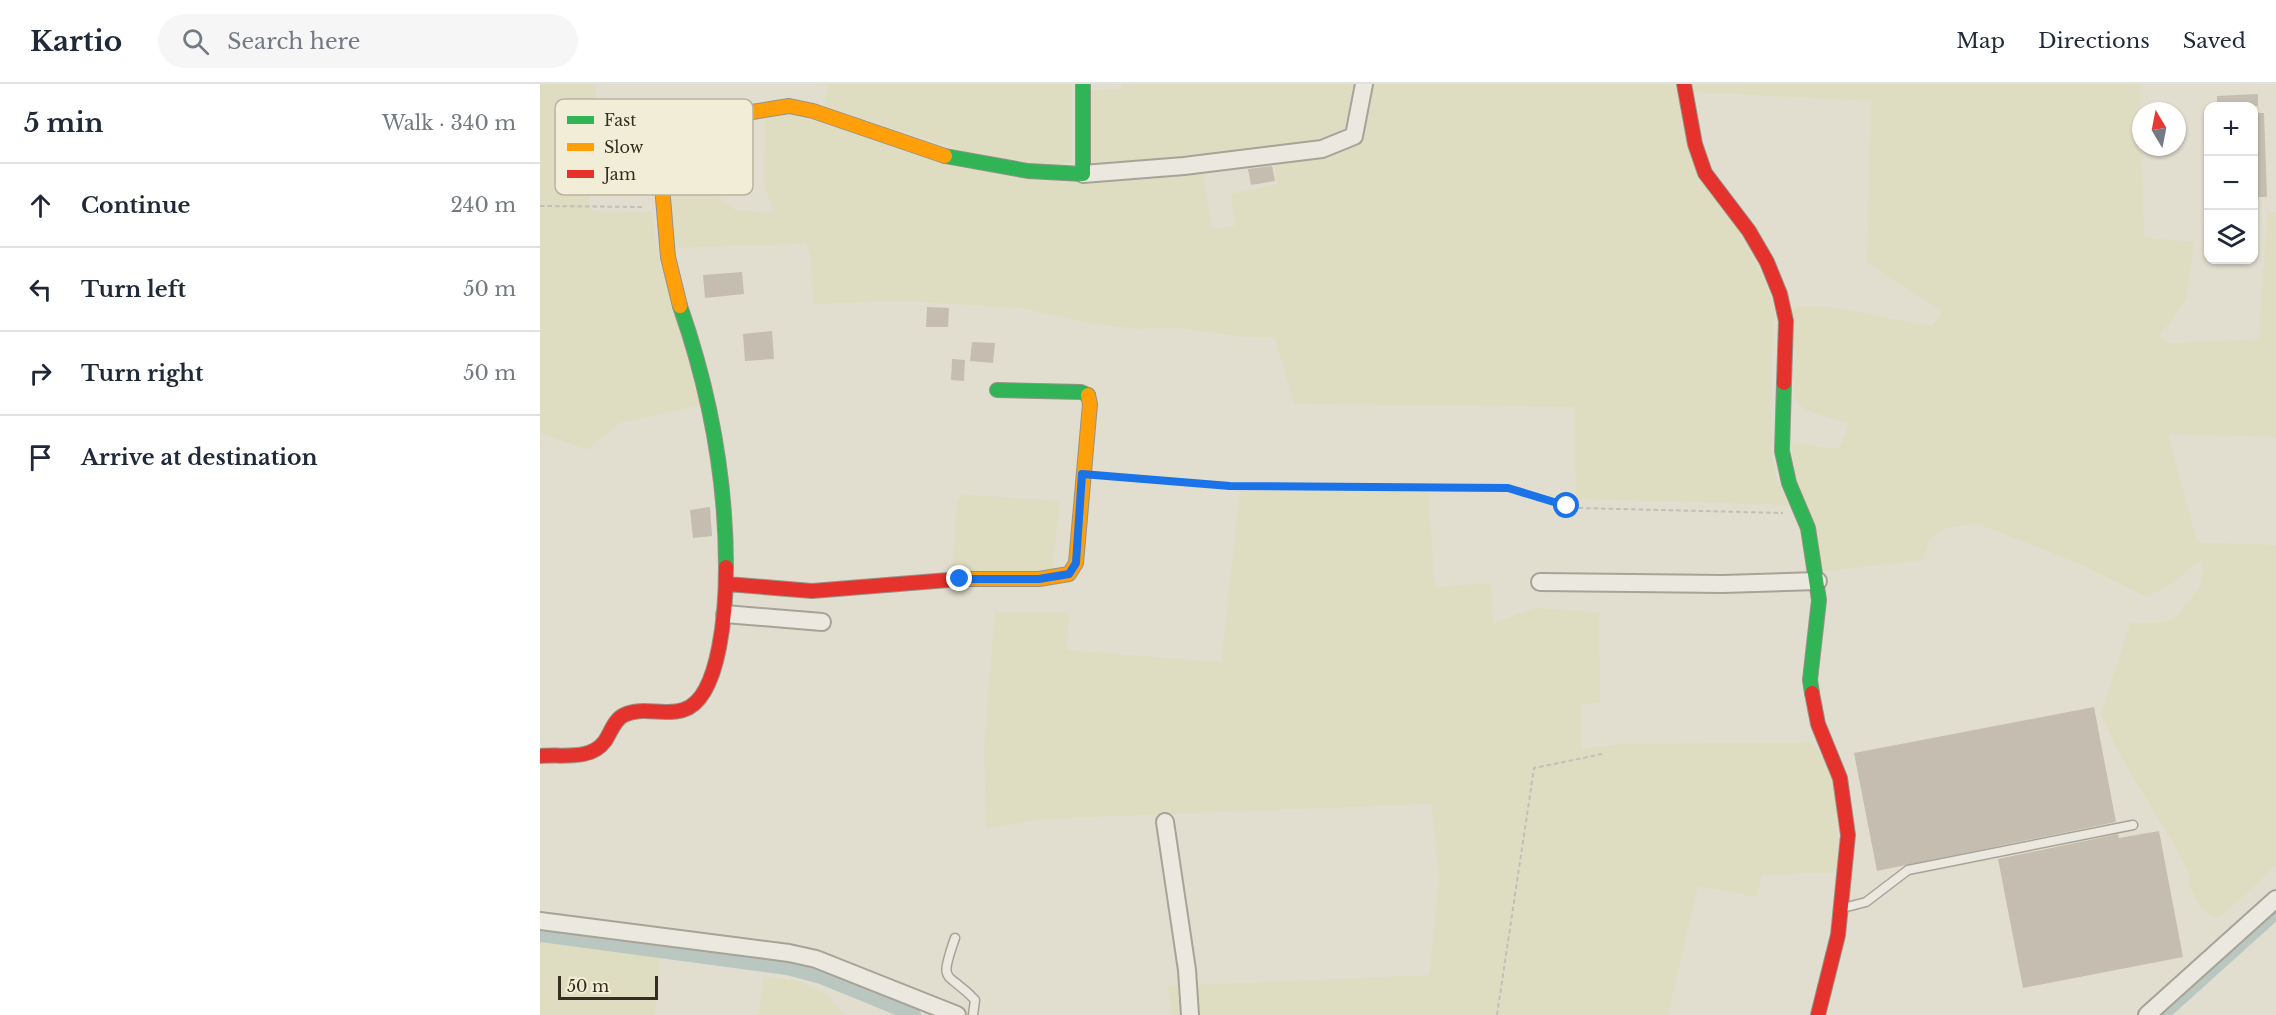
<!DOCTYPE html>
<html lang="en">
<head>
<meta charset="utf-8">
<style>
  body { margin:0; font-family:"Libre Baskerville",serif; background:#f6f6f7; color:#1f2937 }
  .controls { position:absolute; right:18px; top:18px; display:grid; overflow:hidden; border-radius:12px; box-shadow:0 2px 4px #0004 }
  .controls button { width:54px; height:54px; display:grid; place-items:center; padding:0; border:0; border-bottom:2px solid #e0e1e3; background:#fff; color:#1f2937; font:30px sans-serif }
  .compass { position:absolute; left:1592px; top:18px; width:54px; height:54px; border-radius:50%; background:#fff; box-shadow:0 2px 4px #0004; rotate:350deg }
  .scale { position:absolute; left:18px; bottom:15px; width:100px; box-sizing:border-box; padding-left:6px; border:3px solid #352d20; border-top:0; font-size:16px; line-height:21px; white-space:nowrap; color:#352d20; -webkit-text-stroke:4px #f1edd6; paint-order:stroke }
  .stop { position:absolute; width:18px; height:18px; margin:-14px; border:4px solid #1a73e8; border-radius:50%; background:#fff }
  .stop.end { background:#1a73e8; border-color:#fff; box-shadow:0 2px 6px #0008 }
  .list { margin:0; padding:0; list-style:none }
  h2 { display:flex; justify-content:space-between; align-items:center; height:78px; margin:0; padding:0 24px; font-size:26px }
  h2 small { font-size:20px; font-weight:400; color:#747a83 }
  .list li { display:grid; grid-template-columns:39px 1fr auto; gap:18px; align-items:center; box-sizing:border-box; height:84px; padding:0 24px; border-top:2px solid #e0e1e3 }
  .list b { display:block; font-size:22px; white-space:nowrap }
  .list em { font-size:20px; font-style:normal; color:#747a83 }
  .icon { flex:none; width:33px; height:33px; fill:none; stroke:currentColor; stroke-width:2; stroke-linecap:round; stroke-linejoin:round }
  .map { position:relative; flex:none; width:1736px; height:931px; overflow:hidden }
  header { display:flex; align-items:center; gap:36px; box-sizing:border-box; height:84px; padding:0 30px; background:#fff; border-bottom:2px solid #e0e1e3 }
  header strong { font-size:28px }
  nav { display:flex; gap:33px; margin-inline-start:auto; font-size:21px }
  .search { width:420px; height:54px; background:#f6f6f7; display:flex; align-items:center; gap:15px; box-sizing:border-box; padding:0 21px; border-radius:33px; color:#747a83; font-size:22px }
  main { display:flex }
  aside { flex:1; background:#fff }
  .map>svg:first-child { display:block }
</style>
</head>
<body>
<header>
<strong>Kartio</strong>
<div class="search"><svg class="icon" aria-label="search" viewBox="0 0 24 24"><circle cx="10" cy="10" r="6"/><path d="M15 15l6 6"/></svg>Search here</div>
<nav><a>Map</a><a>Directions</a><a>Saved</a></nav>
</header>
<main>
<aside>
<h2>5 min<small>Walk · 340 m</small></h2>
<ul class="list">
<li><svg class="icon" aria-label="ahead" viewBox="0 0 24 24"><path d="M12 20V5M6 11l6-6 6 6"/></svg><div><b>Continue</b></div><em>240 m</em></li>
<li><svg class="icon" aria-label="left" viewBox="0 0 24 24"><path d="M17 20v-9H6M10 6l-5 5 5 5"/></svg><div><b>Turn left</b></div><em>50 m</em></li>
<li><svg class="icon" aria-label="right" viewBox="0 0 24 24"><path d="M7 20v-9h11M14 6l5 5-5 5"/></svg><div><b>Turn right</b></div><em>50 m</em></li>
<li><svg class="icon" aria-label="arrive" viewBox="0 0 24 24"><path d="M6 21V4h12l-3 4 3 4H6"/></svg><div><b>Arrive at destination</b></div></li>
</ul>
</aside>
<div class="map">
<svg width="1736" height="931" viewBox="0 0 1736 931">
  <rect width="100%" height="100%" fill="#e1decf"/>
  <path fill="#dfddc1" d="M0 0H56V13L39 24 51 127 112 128 117 167 161 321 80 339 47 366 0 349Z
    M277 0H532V77L521 82 450 76 284 22 288 2Z
    M583 0H815L807 45 801 54 782 59 548 86 545 6 581 5Z
    M829 0H1133L1199 149 1224 193 1235 228 1232 267V370L1237 396 1248 421 1036 415 1034 323 754 320 735 254 704 253 635 244 599 245 553 240 481 224 360 217 274 220 270 172 266 160 131 164 130 76 195 126 233 129 224 98 225 41 222 29 237 26 447 88 662 84 672 145 695 142 691 110 737 100 734 78 817 58Z
    M1150 0H1600L1604 153 1654 158 1646 216 1620 251 1627 259 1719 255 1727 128H1736V353L1628 350 1657 458 1736 461V781L1684 830 1674 834 1660 823 1650 802 1649 789 1633 759 1579 670 1561 630 1590 539 1626 538 1637 532 1659 504 1663 486 1661 476 1631 500 1607 513 1540 480 1438 440 1404 444 1390 456 1383 476 1280 488 1254 399 1252 359 1299 365 1309 340 1264 326 1254 313 1250 229 1256 222 1292 223 1391 242 1402 228 1327 179 1331 17 1151 8Z
    M700 407H888L895 503 951 499 953 539 995 524 1059 528 1060 618 1041 621V665L1080 660 1272 658 1286 678 1294 697 1300 782 1292 789 1223 791 1216 813 1158 802 1128 931H632L628 902 889 891 899 792 891 720 502 735 446 745 444 663 455 528H529L527 566 681 578Z
    M422 410 520 417 512 488 412 487 417 417Z
    M0 856 120 872 115 931H0Z
    M224 893 256 896 286 909 305 931H218Z"/>
  <g fill="none" stroke-linecap="round" stroke-linejoin="round">
    <path stroke="#b9c7c0" stroke-width="14" d="M0 851 247 884 281 893 374 931
      M1622 931 1736 828"/>
  </g>
  <path fill="#c5beb0" d="M1718 10V22H1677V12Z
    M1713 29H1724L1727 113H1713Z
    M732 82 735 97 711 101 708 85Z
    M202 188 204 210 165 214 163 191Z
    M387 223 409 224 408 243H386Z
    M232 247 234 275 205 277 203 250Z
    M432 258 455 259 453 279 430 277Z
    M412 275 425 276 424 297 411 296Z
    M170 423 172 452 153 454 150 426Z
    M1554 623 1576 738 1337 787 1314 669Z
    M1619 747 1643 873 1483 904 1458 775 1578 750 1579 754Z"/>
  <g fill="none" stroke-linecap="round" stroke-linejoin="round">
    <defs>
      <path id="lane" d="M1303 824 1326 818 1368 786 1593 741
        M415 854C398 902 407 886 435 916L433 931"/>
      <path id="street" d="M543 90 644 82 782 65 814 52 824 0
        M1000 498 1183 500 1278 497
        M185 530 282 538
        M625 738 647 886 650 931
        M0 837 249 869 276 875 417 931
        M1607 931 1736 815"/>
      <path id="fast" d="M405 72 488 87 543 90V0
        M140 222C169 305 186 395 186 483
        M1244 299 1242 367 1249 399 1268 444 1279 516 1270 596 1272 609
        M457 306 541 308 548 311"/>
      <path id="slow" d="M140 222 128 173 121 90 126 73 147 58 212 28 249 22 273 27 405 72
        M421 495H499L529 490 536 479 550 320 548 311"/>
      <path id="jam" d="M1144 0 1155 60 1165 89 1209 147 1227 178 1240 210 1246 237 1244 299
        M187 500 272 507 421 495
        M1272 609 1278 640 1300 694 1308 751 1298 851 1278 931
        M0 672C21 670 51 677 65 657 71 648 74 636 84 631 102 622 124 632 143 626 182 615 186 517 186 483"/>
    </defs>
    <use href="#lane" stroke="#a7a397" stroke-width="11"/>
    <use href="#street" stroke="#a7a397" stroke-width="20"/>
    <use href="#fast" stroke="#969287" stroke-width="16"/>
    <use href="#slow" stroke="#969287" stroke-width="16"/>
    <use href="#jam" stroke="#969287" stroke-width="16"/>
    <path stroke="#c2bfb6" stroke-width="2" stroke-dasharray="4.5 3" stroke-linecap="butt" d="M0 122 105 123
      M562 392 690 402 968 404 1015 420 1040 424 1243 429
      M957 931 994 684 1062 670"/>
    <use href="#lane" stroke="#eae8df" stroke-width="8"/>
    <use href="#street" stroke="#eae8df" stroke-width="16"/>
    <use href="#fast" stroke="#30b455" stroke-width="14"/>
    <use href="#slow" stroke="#ff9f0a" stroke-width="14"/>
    <use href="#jam" stroke="#e5322d" stroke-width="14"/>
  </g>
  <g fill="none" stroke-linecap="round" stroke-linejoin="round">
    <path stroke="#1a73e8" stroke-width="8" d="M420 495H499L529 490 536 479 542 390 690 402 968 404 1027 422"/>
  </g>
  <rect x="15" y="15" width="198" height="96" rx="9" fill="#f1edd6" stroke="#b9b39f" stroke-width="1.5"/>
  <rect x="27" y="32" width="27" height="8" fill="#30b455"/>
  <rect x="27" y="59" width="27" height="8" fill="#ff9f0a"/>
  <rect x="27" y="86" width="27" height="8" fill="#e5322d"/>
  <g font-size="16" fill="#352d20">
    <text x="64" y="42">Fast</text>
    <text x="64" y="69">Slow</text>
    <text x="64" y="96">Jam</text>
  </g>
</svg>
<div class="controls">
<button>+</button>
<button>−</button>
<button><svg class="icon" aria-label="layers" viewBox="0 0 24 24"><path d="M12 4l9 5-9 5-9-5zM3 14l9 5 9-5"/></svg></button>
</div>
<svg class="compass" viewBox="-18 -18 36 36"><path d="M0-13l5 13h-10z" fill="#e53935"/><path d="M0 13l5-13h-10z" fill="#747a83"/></svg>
<div class="scale">50 m</div>
<div class="stop" style="left:1027px;top:422px"></div>
<div class="stop end" style="left:420px;top:495px"></div>
</div>
</main>
</body>
</html>
